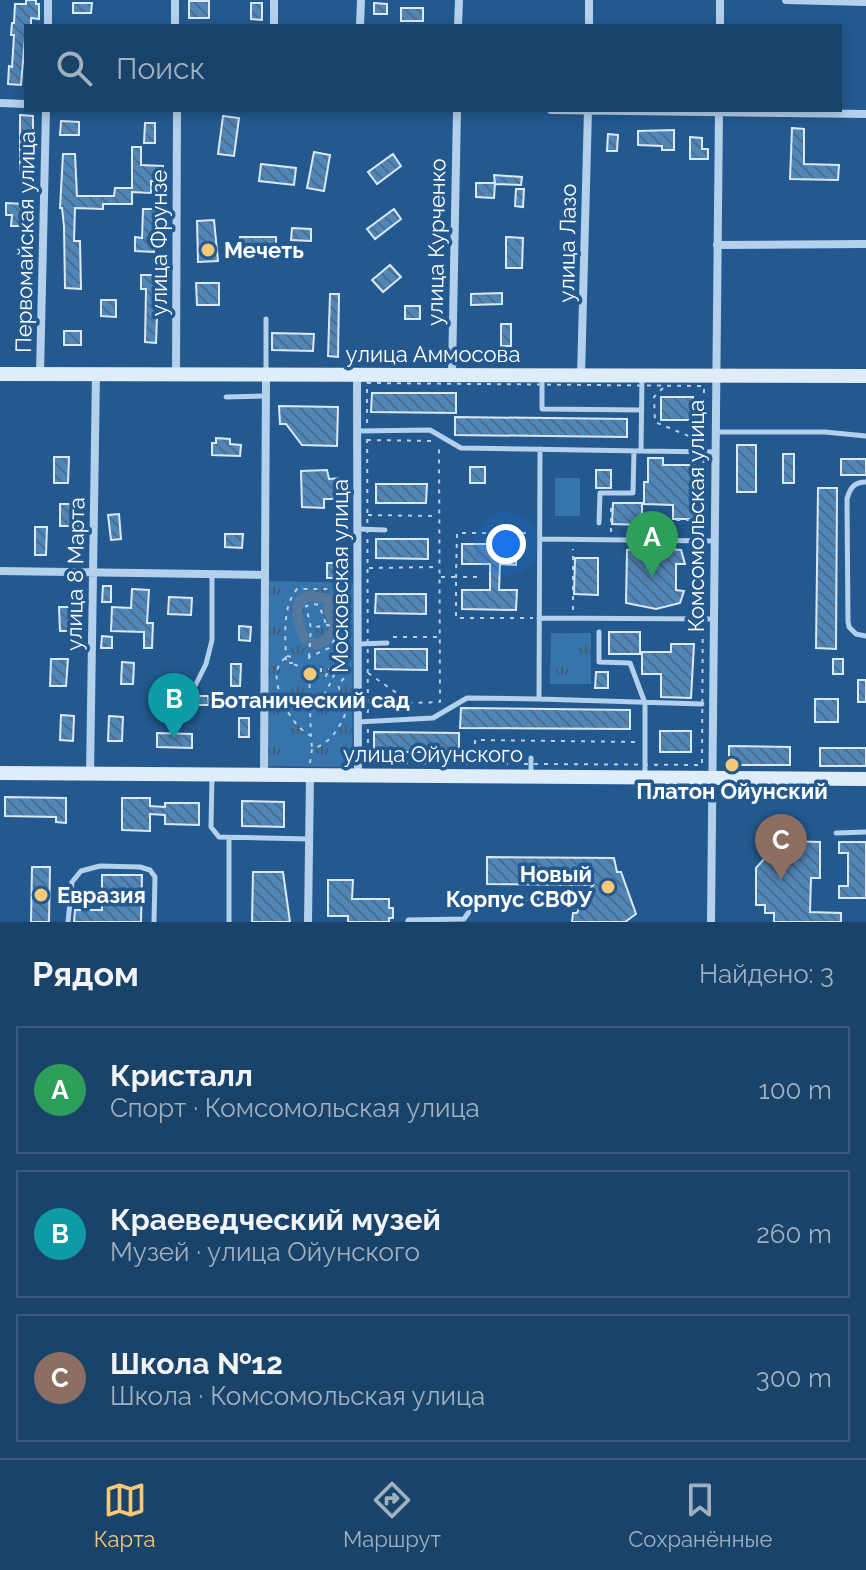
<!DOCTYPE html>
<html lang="ru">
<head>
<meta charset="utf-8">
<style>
  body { margin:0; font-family:Raleway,sans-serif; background:#234a70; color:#f1f3f6 }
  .you { position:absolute; left:506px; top:544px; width:28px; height:28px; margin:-20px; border:6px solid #fff; border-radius:50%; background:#1a73e8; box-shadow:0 0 0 12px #1a73e833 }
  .badge { display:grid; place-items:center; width:52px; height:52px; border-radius:50%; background:#f7c976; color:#fff; font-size:26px; font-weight:700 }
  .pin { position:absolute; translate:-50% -66px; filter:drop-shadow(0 2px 4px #0008) }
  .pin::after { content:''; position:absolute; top:42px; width:28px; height:24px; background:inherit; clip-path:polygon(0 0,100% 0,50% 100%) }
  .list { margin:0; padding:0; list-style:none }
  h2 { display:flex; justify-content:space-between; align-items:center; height:104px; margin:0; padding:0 32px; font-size:34px }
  h2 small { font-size:26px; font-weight:400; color:#9fb0c1 }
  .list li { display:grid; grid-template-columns:52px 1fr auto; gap:24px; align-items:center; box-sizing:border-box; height:128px; margin:0 16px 16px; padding:0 16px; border:2px solid #385c7e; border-radius:0px }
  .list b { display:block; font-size:30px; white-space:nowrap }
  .list p { margin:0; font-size:26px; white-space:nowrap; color:#9fb0c1 }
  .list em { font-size:26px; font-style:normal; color:#9fb0c1 }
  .icon { flex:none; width:44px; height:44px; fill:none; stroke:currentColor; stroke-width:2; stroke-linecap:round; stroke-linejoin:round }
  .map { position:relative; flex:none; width:866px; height:922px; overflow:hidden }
  .search { position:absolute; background:#1a436a; box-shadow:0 4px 12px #0003; left:24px; right:24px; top:24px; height:88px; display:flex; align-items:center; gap:20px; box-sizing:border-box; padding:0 28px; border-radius:0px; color:#9fb0c1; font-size:30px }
  .sheet { height:536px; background:#1a436a }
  nav { display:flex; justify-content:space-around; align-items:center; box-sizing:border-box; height:112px; border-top:2px solid #385c7e; background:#1a436a; font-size:22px; color:#9fb0c1 }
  nav a { display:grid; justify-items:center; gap:4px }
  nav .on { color:#f7c976 }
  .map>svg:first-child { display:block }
</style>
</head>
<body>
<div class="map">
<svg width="866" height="922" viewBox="0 0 866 922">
  <defs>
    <pattern id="grass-tufts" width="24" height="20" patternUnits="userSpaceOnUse" patternTransform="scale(2)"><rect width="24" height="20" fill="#3774ab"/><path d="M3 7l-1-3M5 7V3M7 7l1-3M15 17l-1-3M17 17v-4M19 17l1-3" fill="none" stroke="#435e77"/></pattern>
    <pattern id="building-back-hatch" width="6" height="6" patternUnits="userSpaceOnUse" patternTransform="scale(2)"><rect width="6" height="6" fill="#5085b7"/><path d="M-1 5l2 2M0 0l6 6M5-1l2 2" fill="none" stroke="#4e6e8c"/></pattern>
  </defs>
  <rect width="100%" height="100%" fill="#23598e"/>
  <path fill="url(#grass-tufts)" d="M269 581 353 583 352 767 267 766Z
    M551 633H591V684H550Z"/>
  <path fill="#3774ab" d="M555 478H580V516H555Z"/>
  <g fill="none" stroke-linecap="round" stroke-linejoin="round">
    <path stroke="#55799e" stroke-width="10" d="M310 596 330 599 329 611 335 628 326 640 317 645 305 639C299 624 289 600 310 596Z"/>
  </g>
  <path fill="url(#building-back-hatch)" stroke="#d8e9f9" stroke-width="2" d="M26 0H36V4H39V19L31 18V26H26L21 85 8 84 9 66 12 67 14 35H11L12 23H14L15 4H26Z
    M189 1H209V18H189Z
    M73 3H92L91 13H73Z
    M251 3H262V20L251 19Z
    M374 3 387 4V14H374Z
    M401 8H423V21H401Z
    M20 115 33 116V174L20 173Z
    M223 116 239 118 234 156 218 154Z
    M61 121 79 122V135H60Z
    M145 123H155V143H144Z
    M792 128 804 129V164L839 165 838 180 790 179Z
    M674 130V150H662V146L638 145V131Z
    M608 134 618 135 617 151H607Z
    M690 137 702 138V149H708V159H690Z
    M132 147H141V165L163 166V181H151V193L132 192V204H103V209L75 208 74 241H80L81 289 65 288 64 226 62 208H60L63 154H75L77 196H114L115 188H132Z
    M314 152 330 155 324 191 307 188Z
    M393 154 401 166 377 184 368 172Z
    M261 164 296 168 294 185 259 181Z
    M494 175 522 177 521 185 495 184Z
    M476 183H495L494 198 476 197Z
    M516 189H524L523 207 515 206Z
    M6 203 24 204 23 226H11L12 215H6Z
    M143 209H156L154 252 135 251V237L142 238Z
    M394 209 401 219 375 239 367 229Z
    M214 220 218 261 198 262 197 221Z
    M292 228 311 229V241L291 240Z
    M240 237H276V254H240Z
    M506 237 523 238 522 268H506Z
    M390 265 401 277 383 292 372 280Z
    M141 275H158V298H163L162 316H157L156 343 145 342 146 289H141Z
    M196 283H219V305H197Z
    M502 293V304L471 305V294Z
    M330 294H339L338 357 328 356Z
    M101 300H116V317L101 316Z
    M405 306H420V319H405Z
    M501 324H511V346H501Z
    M64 331H81V345H64Z
    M272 333 314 334 313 351 272 350Z
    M372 393H456V413L371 412Z
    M661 397H693V420H661Z
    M279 406 338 407 337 446 302 445 286 424H280Z
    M455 417 627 419V437L455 435Z
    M216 438 230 439V444L241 445 240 456 212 455V443H216Z
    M737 445H756V492H737Z
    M783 454H794V483H783Z
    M54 457H69L68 483H54Z
    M648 458H663V465H694L693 485H697L696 519H673V505L644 504V482H648Z
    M841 459H866V475H841Z
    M470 467H485V483H470Z
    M327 470 329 479 342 478 343 499H324V508L302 507 301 471Z
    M596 470H611V488H596Z
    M376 484H427L426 503H376Z
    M818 488H837L836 649 816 648Z
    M613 503H642V525L612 524Z
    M60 504H79V526H60Z
    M119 514 121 539 111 540 108 515Z
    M35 527H47L46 555H35Z
    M225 534H243L242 548 225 547Z
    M376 539H428V559L376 558Z
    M462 544H516V565L500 564 499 590H517L516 610 462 609V590H490V564H462Z
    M656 548 681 550 685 564H676V590L684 591 680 603 656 609 626 603 627 550Z
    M575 558H598V595L574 594Z
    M327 563H347V578H327Z
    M103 586H111V602H102Z
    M132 589 149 590 147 623H153L152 648H144V632L111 631 112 607 131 608Z
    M376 594H426V614L375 613Z
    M169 597 192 598 191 615 168 614Z
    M59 607H75V631H60Z
    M239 626 251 627 250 641 239 640Z
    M609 632H640V654H609Z
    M102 636 112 637V648H101Z
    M671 644H694L691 698 661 697V674H642V652H671Z
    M375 649H427V670L375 669Z
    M51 659H68L66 686H50Z
    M833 659H843V674H833Z
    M122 662 134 663 133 684H121Z
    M231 664H241L240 686H231Z
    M596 672H608V688H595Z
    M858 680H866V702H858Z
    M196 696H208L209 705H194Z
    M815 699H838V722H815Z
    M461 708 630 710V729L460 728Z
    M61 715 74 716 73 741 60 740Z
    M109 716 123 717 122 741H108Z
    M239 718H249V737H239Z
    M660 731H691V752H660Z
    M374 732 459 733V752H374Z
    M157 733 192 734V748L157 747Z
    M729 746 790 747V765H729Z
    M820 748H866V766H820Z
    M5 797 66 798V823L56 822V817L5 816Z
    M122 798H150V806L165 807V803H199V825L165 824V815L150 814V831L122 830Z
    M242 801 284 802V827L242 826Z
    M783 841 820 842V878H811L810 912 841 913V922H774V913H765V905H756V868L765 858 775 859V849Z
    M839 842H866V898H839V886H848V853H839Z
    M487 857 614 858 617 872H621L636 914 625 922H572L573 913H577L583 898 593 885 487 884Z
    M32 867H50L49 922H31Z
    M253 872H283L290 922H252Z
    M102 875H142L141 922H74L75 910H102Z
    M328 880H353L352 899H389V908H393V918H389V922H348V916H328Z"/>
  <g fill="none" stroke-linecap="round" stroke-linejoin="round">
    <path stroke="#b3d0ec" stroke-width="2" stroke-dasharray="4 6" stroke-linecap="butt" d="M367 383 704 386 702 765 368 763Z
      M663 388 654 397 655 422 703 442
      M367 440 432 441
      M368 515 438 516
      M611 532V502
      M663 533 672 520H702
      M369 568 438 567
      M441 577H456V618H533
      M477 577H456L457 533H528
      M573 610V549
      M393 637H438
      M287 656 292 657V663H286C286 641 281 608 297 589H336L340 607
      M309 657 311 628 306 606 314 604 319 605 326 624
      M285 658C274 668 276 678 279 691 289 700 298 704 310 698L309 670 293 664
      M309 669V657L329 648 342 628 327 625 311 628
      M368 673 411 703 440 702 439 445
      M280 694C286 711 295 727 311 736L312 748
      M368 702 410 703
      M285 704H301L310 710 311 736
      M310 710 326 692 343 656 329 669H321V673L326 676 329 669
      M310 763 312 749C331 743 339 729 347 710L338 685 344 678 340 616 344 612V609L337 611 340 616
      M475 764V740L637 742"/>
    <path stroke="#b3d0ec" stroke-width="5" d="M266 374V319
      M542 378V409L642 410
      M226 397 266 396
      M358 431 430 430 461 448 641 451 642 376
      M715 432H825L866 436
      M641 451 715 452
      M866 482C854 482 850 488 847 499L848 621 849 627 856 634 866 636
      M599 523 600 493H633L634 451
      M358 529 385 530
      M540 539 714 541
      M539 618 713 619
      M599 632V662L630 663 645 703V774
      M358 644 387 643
      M539 699 702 704
      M161 705 186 704 206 664 212 640V575
      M358 722 433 718 467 698 539 699 540 449
      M212 775 211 827 219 837 309 839
      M531 775V758
      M836 833 866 832
      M229 838V922
      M68 922 72 882 81 871 100 866 140 867 150 870 155 877 154 922
      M408 922V920L464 919 477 900 567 897"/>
    <path stroke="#b3d0ec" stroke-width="8" d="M175 0V26
      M786 0 866 2
      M48 26V0
      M274 26V0
      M360 26 361 0
      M458 26 459 0
      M589 26V0
      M720 26V0
      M0 103 26 104
      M551 110 866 114
      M717 245 866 244
      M40 374 46 110
      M452 374 457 110
      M176 375 177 110
      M357 376 358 775
      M581 376 588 110
      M0 571 265 575
      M264 773 266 376
      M90 775 96 374
      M308 922 310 776
      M711 922 719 110"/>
    <path stroke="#dfecf9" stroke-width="14" d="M0 374 866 376
      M0 773 866 779"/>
  </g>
  <g fill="#f7c976" stroke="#23598e" stroke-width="3">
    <circle cx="208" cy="250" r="8"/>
    <circle cx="310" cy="674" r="8"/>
    <circle cx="732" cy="765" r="8"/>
    <circle cx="608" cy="887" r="8"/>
    <circle cx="41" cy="895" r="8"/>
  </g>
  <g text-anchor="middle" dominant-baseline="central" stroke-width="7" stroke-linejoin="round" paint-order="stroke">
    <g font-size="22" fill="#fff" stroke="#23598e">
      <text transform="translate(25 242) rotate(-89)">Первомайская улица</text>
      <text transform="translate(436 242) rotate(-89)">улица Курченко</text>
      <text transform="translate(159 243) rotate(-90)">улица Фрунзе</text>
      <text transform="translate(567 243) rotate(-89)">улица Лазо</text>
      <text x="433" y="354">улица Аммосова</text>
      <text transform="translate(696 516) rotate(-90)">Комсомольская улица</text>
      <text transform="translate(75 574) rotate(-89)">улица 8 Марта</text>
      <text transform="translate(340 576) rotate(-90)">Московская улица</text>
      <text x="433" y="754">улица Ойунского</text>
    </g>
    <g font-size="22" font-weight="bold" fill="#fff" stroke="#23598e" text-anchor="start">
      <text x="224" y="250">Мечеть</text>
      <text x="310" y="700" text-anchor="middle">Ботанический сад</text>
      <text x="732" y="791" text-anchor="middle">Платон Ойунский</text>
      <text x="592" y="874" text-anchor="end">Новый<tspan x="592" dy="25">Корпус СВФУ</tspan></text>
      <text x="57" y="895">Евразия</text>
    </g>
  </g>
</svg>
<div class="you"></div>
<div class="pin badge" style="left:652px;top:577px;background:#2e9e5b">A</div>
<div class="pin badge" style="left:174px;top:739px;background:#0f9aa8">B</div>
<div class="pin badge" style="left:781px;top:880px;background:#8d6e63">C</div>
<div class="search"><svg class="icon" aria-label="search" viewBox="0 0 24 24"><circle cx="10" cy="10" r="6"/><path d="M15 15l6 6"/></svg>Поиск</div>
</div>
<section class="sheet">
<h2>Рядом<small>Найдено: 3</small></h2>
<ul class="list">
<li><span class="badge" style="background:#2e9e5b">A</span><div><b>Кристалл</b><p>Спорт · Комсомольская улица</p></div><em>100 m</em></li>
<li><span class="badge" style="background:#0f9aa8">B</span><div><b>Краеведческий музей</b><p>Музей · улица Ойунского</p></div><em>260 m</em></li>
<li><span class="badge" style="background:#8d6e63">C</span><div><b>Школа №12</b><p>Школа · Комсомольская улица</p></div><em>300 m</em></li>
</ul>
</section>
<nav>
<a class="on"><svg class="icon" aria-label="map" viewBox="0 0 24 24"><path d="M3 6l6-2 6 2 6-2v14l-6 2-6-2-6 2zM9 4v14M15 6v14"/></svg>Карта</a>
<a><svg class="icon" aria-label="directions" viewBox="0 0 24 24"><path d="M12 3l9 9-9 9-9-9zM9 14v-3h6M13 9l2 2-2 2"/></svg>Маршрут</a>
<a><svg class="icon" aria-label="saved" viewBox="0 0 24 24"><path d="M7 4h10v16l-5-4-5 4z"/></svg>Сохранённые</a>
</nav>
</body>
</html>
